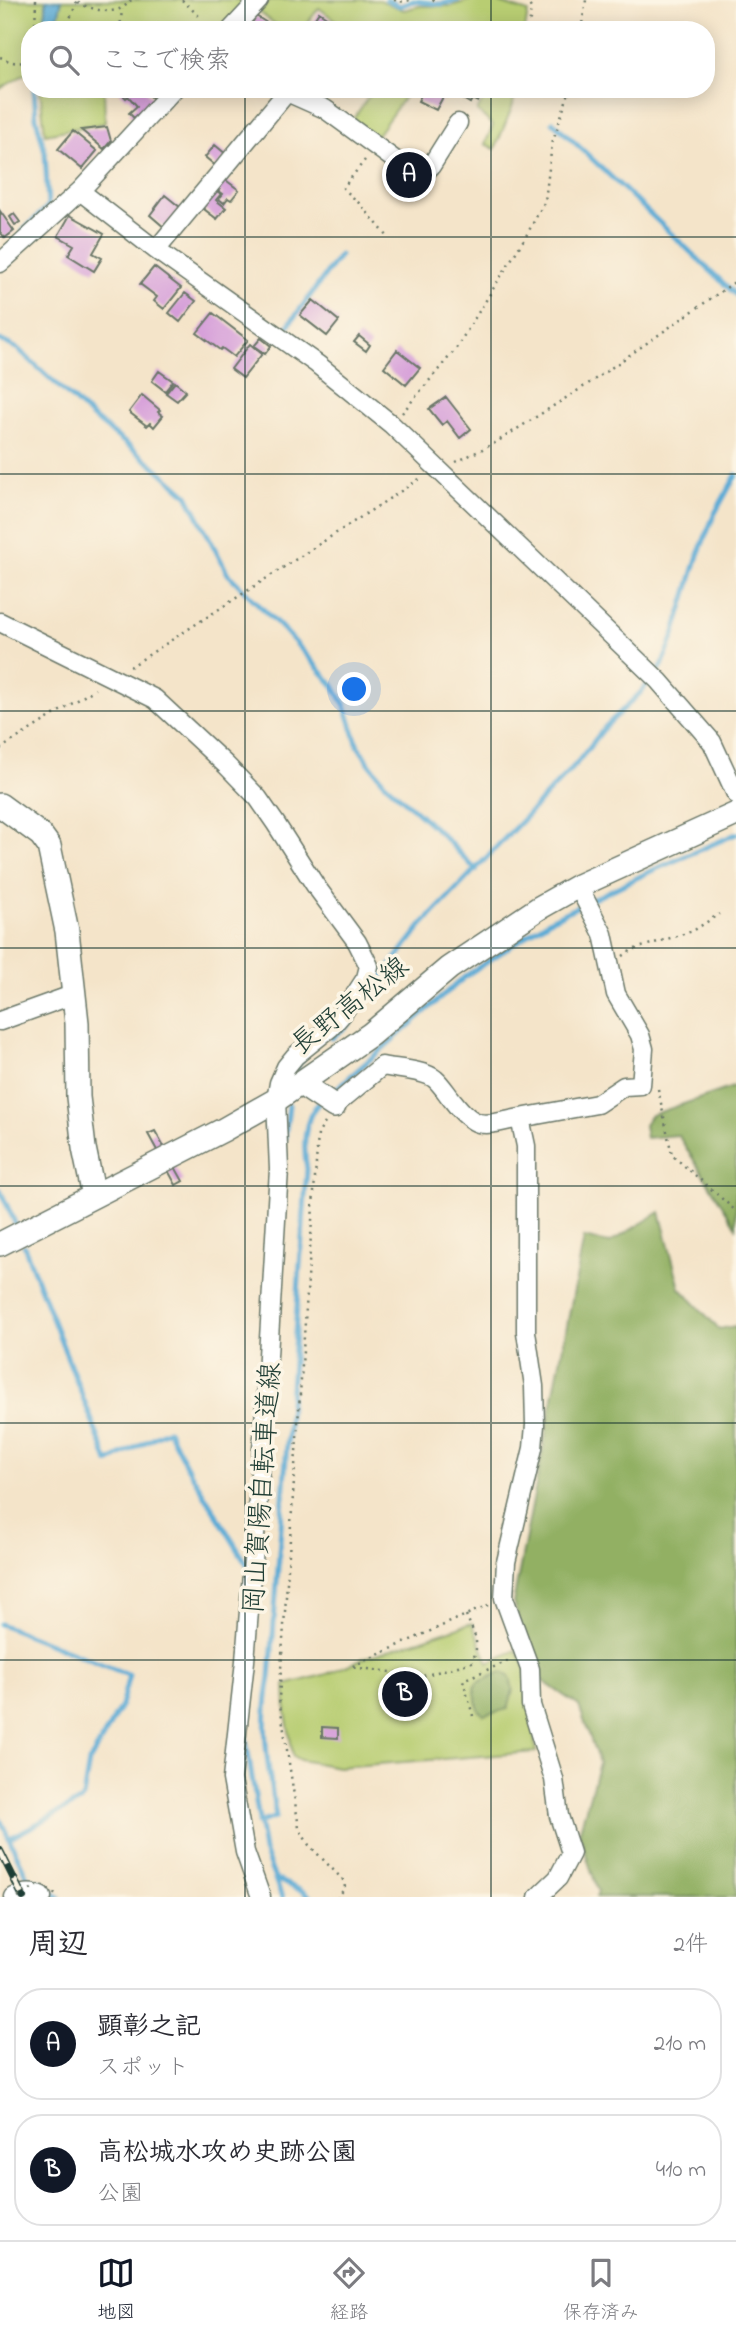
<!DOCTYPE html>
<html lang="ja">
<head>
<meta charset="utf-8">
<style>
  body { margin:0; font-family:"Indie Flower","Klee One",sans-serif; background:#f2f2f3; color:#2b2b33 }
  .you { position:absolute; left:355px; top:690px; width:24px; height:24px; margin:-18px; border:5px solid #fff; border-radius:50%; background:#1a73e8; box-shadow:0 0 0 10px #1a73e833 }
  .badge { display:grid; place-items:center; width:46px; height:46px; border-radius:50%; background:#111827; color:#fff; font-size:23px; font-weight:700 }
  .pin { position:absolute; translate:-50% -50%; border:4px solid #fff; box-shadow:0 2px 7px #0006 }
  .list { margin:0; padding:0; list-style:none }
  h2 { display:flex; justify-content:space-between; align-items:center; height:91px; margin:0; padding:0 28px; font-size:30px }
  h2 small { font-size:23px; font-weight:400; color:#7c7c81 }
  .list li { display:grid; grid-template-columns:46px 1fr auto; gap:21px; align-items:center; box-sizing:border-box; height:112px; margin:0 14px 14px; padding:0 14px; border:2px solid #e1e1e2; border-radius:28px }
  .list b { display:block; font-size:26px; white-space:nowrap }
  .list p { margin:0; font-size:23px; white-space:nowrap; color:#7c7c81 }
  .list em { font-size:23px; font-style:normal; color:#7c7c81 }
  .icon { flex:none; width:38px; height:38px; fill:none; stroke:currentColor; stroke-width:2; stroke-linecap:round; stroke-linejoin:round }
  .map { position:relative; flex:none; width:736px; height:1897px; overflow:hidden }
  .search { position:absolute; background:#fff; box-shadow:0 4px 18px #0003; left:21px; right:21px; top:21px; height:77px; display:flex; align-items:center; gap:18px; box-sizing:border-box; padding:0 24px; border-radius:28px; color:#7c7c81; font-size:26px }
  .sheet { height:343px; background:#fff }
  nav { display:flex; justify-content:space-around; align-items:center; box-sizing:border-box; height:98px; border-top:2px solid #e1e1e2; background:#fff; font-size:19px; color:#7c7c81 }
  nav a { display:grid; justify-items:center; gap:4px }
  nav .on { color:#111827 }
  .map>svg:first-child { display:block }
</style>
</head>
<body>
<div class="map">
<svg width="736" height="1897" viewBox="0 0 736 1897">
  <rect width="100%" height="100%" fill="#fcf5e5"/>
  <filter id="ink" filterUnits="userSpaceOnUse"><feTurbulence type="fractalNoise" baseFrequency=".0143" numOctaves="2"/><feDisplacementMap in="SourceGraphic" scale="14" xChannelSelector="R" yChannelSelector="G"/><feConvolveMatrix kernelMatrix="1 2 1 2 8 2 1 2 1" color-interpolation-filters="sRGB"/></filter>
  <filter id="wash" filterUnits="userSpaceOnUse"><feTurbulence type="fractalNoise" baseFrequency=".00686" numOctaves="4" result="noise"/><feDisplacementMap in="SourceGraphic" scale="28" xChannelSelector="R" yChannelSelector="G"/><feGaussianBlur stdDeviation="1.57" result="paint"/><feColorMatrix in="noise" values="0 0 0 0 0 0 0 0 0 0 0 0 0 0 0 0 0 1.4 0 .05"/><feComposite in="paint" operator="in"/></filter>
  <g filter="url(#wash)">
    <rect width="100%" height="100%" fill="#f4e4c9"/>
    <path fill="#b8cd72" stroke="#6c8553" stroke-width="2" d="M0 0H254L225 30H30V71L0 89Z
      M270 0H380L404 10 419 6H451L470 0H491L528 12 525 30H348L319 8 302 30H283L259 12Z
      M40 89H104L105 123 45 134Z
      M374 89H410L375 138 351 122Z
      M489 89H515L513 105 495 149 485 144 493 125 477 111Z
      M472 1623 488 1663 516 1650 525 1666 536 1752 338 1767 300 1760 293 1756 286 1713 285 1685 327 1674 364 1658Z"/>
    <path fill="#92b064" stroke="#58764c" stroke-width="2" d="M736 1086V1227L678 1135 646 1138 644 1125 651 1115Z
      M660 1212 680 1288 719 1329 736 1326V1897H596L598 1891 579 1833 599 1763 579 1706 540 1679 513 1603 584 1238 609 1243Z
      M501 1672 510 1677 513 1690 508 1709 484 1715 479 1711 474 1688 477 1683Z"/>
    <path fill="#5babd5" stroke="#3d7484" stroke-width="2" d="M46 0H62L55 30H42L46 10Z"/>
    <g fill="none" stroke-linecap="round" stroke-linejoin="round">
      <path stroke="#5babd5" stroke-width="5" d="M387 0 400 6 413 1 441 4 458 0
        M515 0 522 2
        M553 122 736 295
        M23 231 48 206 45 152 36 118 34 89
        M287 327 340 255
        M0 340 18 349 92 417 153 465 187 495 228 574 285 631 334 686 345 706 358 746 369 763 384 782 439 832 476 870
        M332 1038 349 1024 360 1005 422 925 576 764 606 726 640 693 662 666 674 635 698 555 714 515 736 475
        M297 1071 299 1063 302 1061
        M329 1095 467 975 550 920 649 872 736 834
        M285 1138 289 1105
        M0 1190 16 1225
        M24 1246 108 1462 168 1430 186 1465 248 1566
        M0 1624 129 1675 121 1706 89 1762 83 1797 80 1801 10 1838
        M245 1734 264 1851 282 1897
        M0 1819 33 1889
        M258 1823 276 1817C268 1768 260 1727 270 1677L307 1169C303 1149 303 1118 319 1103
        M29 1879 40 1882 59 1897
        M276 1879 302 1891 310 1897"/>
    </g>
    <g id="blocks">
      <path fill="#d59dd9" d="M319 12 340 26 338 30H323L312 23Z
        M256 16 278 30H243L249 21 252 23Z
        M117 89H144L154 100 134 118 129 113 137 106 128 96 126 98Z
        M351 89H371L367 96 359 90 357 93Z
        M424 89H451L447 97 444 95 436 110 418 101Z
        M454 89H484L478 102 472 99 470 103 458 96 460 92Z
        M107 127 111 141 104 149 81 130Z
        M73 131 97 151 82 169 58 149Z
        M215 145 227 155 217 167 205 157Z
        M223 178 239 190 231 200 228 198 224 203 219 199 223 194 215 188Z
        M214 189 221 194 216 200 226 208 217 219 200 206Z
        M165 195 181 208 165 228 150 215Z
        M0 211 14 231 5 238 0 232Z
        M14 214 20 222 15 225 10 217Z
        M70 215 104 234 93 253 102 258 94 271 68 255 74 245 58 236Z
        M154 267 181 288 164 309 154 301 157 297 140 284Z
        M185 293 196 301 180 322 169 313Z
        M313 300 339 321 327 336 300 315Z
        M213 313 248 340 234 357 222 348 220 350 197 333Z
        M359 336 370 345 366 351 354 342Z
        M261 338 271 346 265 354 254 346Z
        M250 344 262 354 243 378 231 369Z
        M397 350 420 368 406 385 384 367Z
        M159 371 173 381 165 391 152 381Z
        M175 382 186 391 177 401 166 393Z
        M142 395 160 410 158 412 163 416 154 427 150 423 147 426 129 412Z
        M446 397 471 429 460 438 447 421 442 425 429 409Z
        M155 1131 183 1181 176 1185 148 1134Z
        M322 1727 338 1728V1738L322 1737Z"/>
    </g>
  </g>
  <g filter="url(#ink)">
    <use href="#blocks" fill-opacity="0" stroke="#6a7768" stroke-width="2"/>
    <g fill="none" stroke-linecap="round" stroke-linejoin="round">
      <defs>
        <path id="minor" d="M231 30 259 0
          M280 89 325 109 410 171 418 174 426 171 431 166 458 123
          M80 191 156 250 317 364 391 424 659 681 712 742 736 794
          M156 250 287 92
          M0 263 80 191 174 89
          M0 622 155 699 226 765 258 798 276 824 315 885 357 942 369 966 366 978 343 1013 330 1028 295 1056 286 1067 279 1083 276 1100 279 1169 264 1424 245 1661 232 1779 245 1852 261 1897
          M0 1021 75 994
          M334 1106 382 1066C396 1069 425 1070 435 1079 442 1085 447 1094 453 1101 477 1132 485 1125 520 1118L526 1146V1332L534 1386 535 1425 533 1448 506 1562 504 1598 530 1669 531 1705 554 1779 559 1816 571 1853 558 1878 538 1897
          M520 1118 597 1104 624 1086 641 1085 644 1049 640 1035 616 994 603 934 578 886
          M14 1897C23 1893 33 1892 42 1897"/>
        <path id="major" d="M0 805 41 835 49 846 67 931 77 1023 78 1097 84 1148 94 1196
          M301 1084 334 1106
          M0 1244 223 1130 276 1100 371 1034 449 968 539 908 578 886 736 814"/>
      </defs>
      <use href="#minor" stroke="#6a7768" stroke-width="21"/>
      <use href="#major" stroke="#6a7768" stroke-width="26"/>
      <path stroke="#6a7768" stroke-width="2.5" stroke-dasharray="2 5" stroke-linecap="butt" d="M182 0 201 18
        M394 0 404 2 410 0
        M432 0H438
        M526 0 531 8 529 30
        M78 3C95 10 117 18 131 0
        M35 30 36 0
        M65 30 78 0
        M120 30 122 9
        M581 30 586 0
        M0 57C9 61 14 64 24 62L30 53
        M365 160 343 188 362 206 388 237
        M402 413 455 350 526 236 545 201 552 144 570 89
        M456 462 495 443 588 384 736 281
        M130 667 421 478
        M0 749 95 689
        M623 956 632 950 693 931 719 914
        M658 1089 672 1155 736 1211
        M325 1123 318 1134 279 1698 299 1828 309 1845 344 1881 345 1888 338 1897
        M466 1615C474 1635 481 1641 472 1662L423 1676 351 1667 488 1605
        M473 1716 463 1680 508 1661"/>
      <use href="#minor" stroke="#fff" stroke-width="18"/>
      <use href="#major" stroke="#fff" stroke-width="23"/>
      <defs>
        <path id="rail" d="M0 1851 23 1897"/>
      </defs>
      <use href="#rail" stroke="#1f3d34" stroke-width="8"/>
      <use href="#rail" stroke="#fcf5e5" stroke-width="5" stroke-dasharray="16" stroke-linecap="butt"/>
      <path stroke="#6a7768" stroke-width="2.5" stroke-dasharray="2 5" stroke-linecap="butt" d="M18 1897 40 1884 59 1897"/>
    </g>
  </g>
  <path fill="none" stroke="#1f3d34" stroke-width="2" stroke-opacity="0.55" d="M245 0V30M491 0V30M245 89V1897M491 89V1897M0 237H736M0 474H736M0 711H736M0 948H736M0 1186H736M0 1423H736M0 1660H736"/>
  <g text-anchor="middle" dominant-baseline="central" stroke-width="7" stroke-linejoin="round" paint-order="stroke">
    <g font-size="28" fill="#1f3d34" stroke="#fcf5e5">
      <text transform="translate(351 1007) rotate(-38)">長野高松線</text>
      <text transform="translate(264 1488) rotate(-86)">岡山賀陽自転車道線</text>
    </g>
  </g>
</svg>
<div class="you"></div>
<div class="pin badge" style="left:409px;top:175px">A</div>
<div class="pin badge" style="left:405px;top:1694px">B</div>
<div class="search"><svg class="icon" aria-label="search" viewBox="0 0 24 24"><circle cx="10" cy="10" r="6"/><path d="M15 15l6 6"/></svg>ここで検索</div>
</div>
<section class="sheet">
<h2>周辺<small>2件</small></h2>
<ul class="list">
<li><span class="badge">A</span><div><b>顕彰之記</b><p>スポット</p></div><em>210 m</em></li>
<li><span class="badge">B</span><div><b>高松城水攻め史跡公園</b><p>公園</p></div><em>410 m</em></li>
</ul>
</section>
<nav>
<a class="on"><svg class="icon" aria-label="map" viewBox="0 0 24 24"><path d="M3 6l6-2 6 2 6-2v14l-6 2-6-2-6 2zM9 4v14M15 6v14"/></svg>地図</a>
<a><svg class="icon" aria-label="directions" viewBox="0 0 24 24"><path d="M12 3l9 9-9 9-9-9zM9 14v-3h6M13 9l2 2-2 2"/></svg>経路</a>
<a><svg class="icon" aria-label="saved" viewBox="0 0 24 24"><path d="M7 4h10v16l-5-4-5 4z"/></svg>保存済み</a>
</nav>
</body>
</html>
